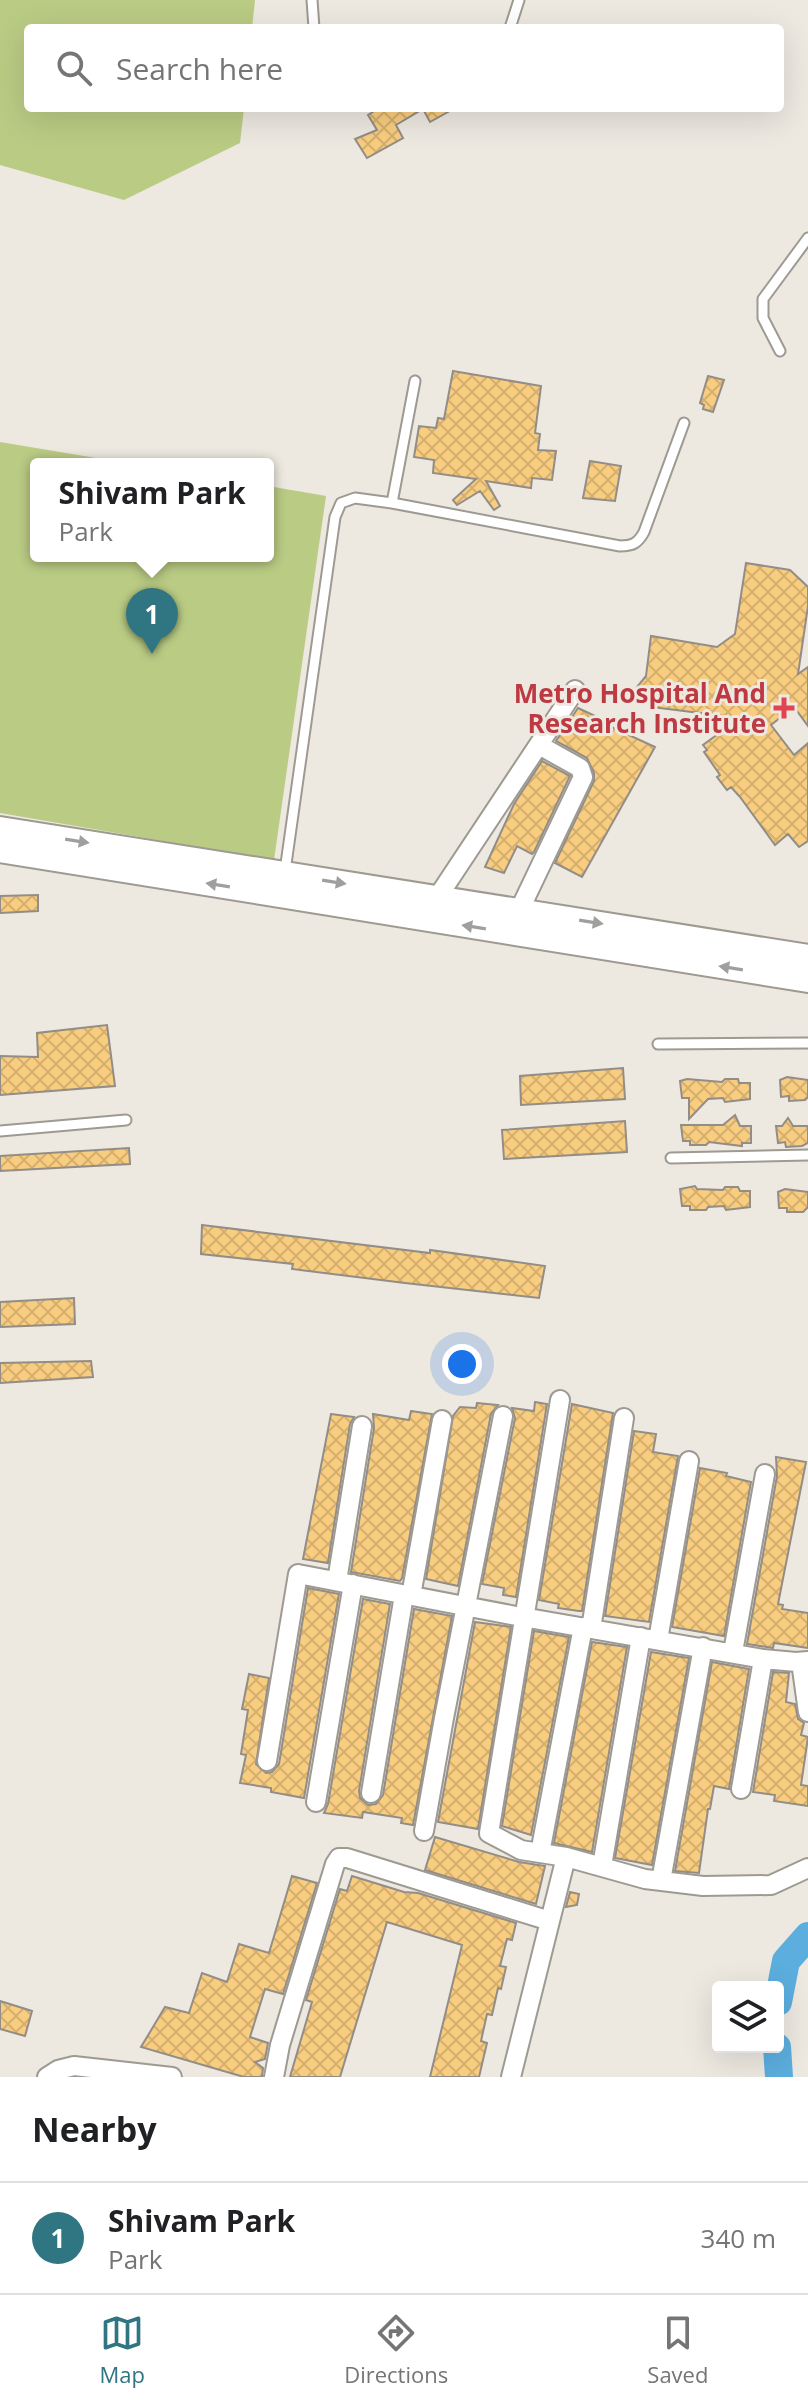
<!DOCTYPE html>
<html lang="en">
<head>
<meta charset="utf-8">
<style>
  body { margin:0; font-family:"Open Sans",sans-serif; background:#f6f6f6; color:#202124 }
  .controls { position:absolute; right:24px; bottom:24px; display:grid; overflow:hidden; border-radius:8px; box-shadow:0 8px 32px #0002 }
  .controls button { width:72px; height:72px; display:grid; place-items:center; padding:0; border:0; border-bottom:2px solid #e0e0e0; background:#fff; color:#202124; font:40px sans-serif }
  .you { position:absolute; left:462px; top:1364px; width:28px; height:28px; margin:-20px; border:6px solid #fff; border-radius:50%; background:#1a73e8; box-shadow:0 0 0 12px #1a73e833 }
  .badge { display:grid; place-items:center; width:52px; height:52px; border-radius:50%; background:#2f7582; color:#fff; font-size:26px; font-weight:700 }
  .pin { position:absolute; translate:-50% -66px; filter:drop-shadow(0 2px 4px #0008) }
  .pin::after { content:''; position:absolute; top:42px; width:28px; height:24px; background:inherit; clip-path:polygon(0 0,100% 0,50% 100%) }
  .popup { position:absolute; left:30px; top:458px; width:244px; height:104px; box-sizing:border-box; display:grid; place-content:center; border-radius:8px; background:#fff; filter:drop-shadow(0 2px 6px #0005); font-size:26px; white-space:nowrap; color:#757577 }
  .popup b { font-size:30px; color:#202124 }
  .popup::after { content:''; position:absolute; left:50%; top:100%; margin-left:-16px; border:16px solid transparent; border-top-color:#fff }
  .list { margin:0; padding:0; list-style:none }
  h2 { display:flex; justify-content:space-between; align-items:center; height:104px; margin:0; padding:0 32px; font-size:34px }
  h2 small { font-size:26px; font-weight:400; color:#757577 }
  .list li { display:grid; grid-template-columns:52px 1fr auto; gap:24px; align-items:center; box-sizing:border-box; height:112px; padding:0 32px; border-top:2px solid #e0e0e0 }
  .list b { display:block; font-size:30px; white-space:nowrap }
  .list p { margin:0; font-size:26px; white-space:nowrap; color:#757577 }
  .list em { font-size:26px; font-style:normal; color:#757577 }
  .icon { flex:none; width:44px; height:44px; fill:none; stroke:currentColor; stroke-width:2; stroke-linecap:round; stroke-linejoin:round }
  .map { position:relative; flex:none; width:808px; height:2077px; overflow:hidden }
  .search { position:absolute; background:#fff; box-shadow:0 8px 32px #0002; left:24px; right:24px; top:24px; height:88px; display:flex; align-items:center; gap:20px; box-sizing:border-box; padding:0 28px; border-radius:8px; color:#757577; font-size:30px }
  .sheet { height:216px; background:#fff }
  nav { display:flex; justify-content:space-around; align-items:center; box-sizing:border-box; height:112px; border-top:2px solid #e0e0e0; background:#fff; font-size:22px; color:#757577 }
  nav a { display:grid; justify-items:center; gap:4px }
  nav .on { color:#2f7582 }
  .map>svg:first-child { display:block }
</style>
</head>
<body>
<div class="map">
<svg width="808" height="2077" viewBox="0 0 808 2077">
  <defs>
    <pattern id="building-cross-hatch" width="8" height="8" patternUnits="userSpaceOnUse" patternTransform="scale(2)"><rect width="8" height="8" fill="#f9cd80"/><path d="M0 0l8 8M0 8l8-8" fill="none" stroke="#d4af6d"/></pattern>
  </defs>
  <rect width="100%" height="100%" fill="#ede8e0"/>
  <path fill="#bacb84" d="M0 0H255L252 28H28V108H244L240 143 124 200 0 165Z
    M0 442 132 464H36V556H268V486L326 496 274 860 0 813Z"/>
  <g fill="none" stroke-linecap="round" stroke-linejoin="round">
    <path stroke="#5baede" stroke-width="28" d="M778 2002 786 1961 808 1936
      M777 2047 779 2077"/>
  </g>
  <path fill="url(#building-cross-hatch)" stroke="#928d86" stroke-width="2" d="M379 108H455L430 122 423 109 396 125 403 138 367 158 355 139 377 130 368 115Z
    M453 371 541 386 535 433 540 434 538 450 556 451 552 480 532 478 531 488 486 481 500 506 494 510 480 491 457 505 453 500 476 479 433 473 434 460 414 457 419 426 436 428 438 418 444 419Z
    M708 376 724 380 713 412 703 409 704 405 700 403Z
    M590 461 621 466 615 501 583 498Z
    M746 563 790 570 808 587V606L798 674 808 667V726L794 707 771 725 794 755 808 743V841L799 847 788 834 775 845 740 797 731 787 727 790 717 777 720 775 704 752 707 750 703 745 740 718 652 707 637 687 646 676 651 636 717 647 735 634Z
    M578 708 608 722 607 725 655 747 582 877 555 863 594 781V773L587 758 556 741Z
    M542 761 570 776 534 852 532 854 517 846 504 873 485 867 514 804Z
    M38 895V911L0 913V896Z
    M107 1025 115 1086 0 1095V1056L38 1057 37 1033Z
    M623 1068 625 1099 521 1105 520 1076Z
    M787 1077 808 1080V1097L805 1100 789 1101V1096L781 1097 780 1080Z
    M687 1079 722 1082 725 1079H738L739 1083H750V1099L725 1102 723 1098 708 1099 689 1119V1098H682L680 1081Z
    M735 1115 740 1126H751V1143H742V1146L709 1142 706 1145H690V1141H683L681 1125H723Z
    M788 1118 793 1126H808V1143L802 1146 786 1147 785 1142 778 1143 776 1126H782Z
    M625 1121 627 1152 504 1159 502 1130Z
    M129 1148 130 1164 0 1171V1156Z
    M695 1186 697 1189 723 1190 725 1187H738L740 1191H750V1207L726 1210 724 1206 708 1207 706 1210H690V1206H682L680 1189Z
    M785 1189 808 1192V1207L803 1212H787V1208H779L778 1192Z
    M202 1225 430 1253V1250L545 1266 539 1298 405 1283 292 1269 293 1264 201 1254Z
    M74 1298 75 1324 0 1327V1302Z
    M91 1361 93 1377 0 1383V1363Z
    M535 1402 547 1404 516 1597 503 1595 504 1588 482 1584 515 1418 512 1408 534 1411Z
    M477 1403 498 1405 491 1414 458 1586 426 1579 453 1416 460 1407 476 1408Z
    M572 1404 613 1413 582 1611H579L558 1608 559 1604 539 1600Z
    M411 1411 432 1414 402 1578 400 1581 351 1572 374 1428 373 1414 409 1420Z
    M331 1414 354 1417 350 1424 328 1563 303 1559Z
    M634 1431 656 1434 653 1452 678 1456 649 1622 605 1616Z
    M776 1457 806 1462 778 1604 783 1605 782 1609 808 1613V1648L774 1643 773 1648 747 1644 777 1476Z
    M700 1468 727 1473 726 1476 751 1482 724 1636 672 1627Z
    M308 1588 339 1594 304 1798 271 1792V1788L240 1783 246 1755 241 1754 248 1710 242 1709 249 1674 269 1678 256 1764 266 1773 272 1772 279 1764Z
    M363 1599 390 1604 359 1791 360 1798 368 1805 376 1804 383 1795 414 1609 452 1616 413 1825 401 1823 402 1818 363 1812 362 1818 324 1813 328 1804Z
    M475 1622 511 1627 478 1829 438 1822Z
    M534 1631 569 1637 531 1835 502 1826Z
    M592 1642 627 1647 592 1852 554 1843Z
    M651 1652 689 1658 652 1865 615 1858Z
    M712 1662 749 1669 729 1789 714 1786 710 1809H708L699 1873 675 1871Z
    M773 1672 789 1673 786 1702 795 1704 798 1719 804 1723 801 1735 808 1737 801 1785 808 1786V1806L774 1801 775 1795 753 1792Z
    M435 1837 519 1862 545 1866 536 1904 425 1870Z
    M292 1876 317 1883 283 1994 265 1989 250 2037 268 2043 265 2059 255 2062 263 2068 262 2077H244L141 2047 165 2007 189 2013 202 1973 227 1982 239 1944 269 1953Z
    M352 1876 404 1892 418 1893 516 1923 512 1940 507 1939 500 1966 506 1967 501 1989 498 1988 492 2015 487 2014 481 2041 487 2043 479 2077H430L462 1945 387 1922 340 2077H290L312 2002 306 2000 340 1889 347 1891Z
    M570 1892 579 1894 577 1905 566 1907Z
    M0 2001 32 2011 25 2036 0 2029Z"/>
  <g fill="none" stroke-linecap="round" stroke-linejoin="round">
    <defs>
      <path id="lane" d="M312 0 314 28
        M510 28 519 0
        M780 351 763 318V299L808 238
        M392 503 415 381
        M285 871 335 517 341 503 355 498 392 503 620 546C633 546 638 543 644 532L684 423
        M658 1044 808 1043
        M0 1131 126 1120
        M671 1158 808 1155"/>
      <path id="street" d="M437 898 575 690
        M519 911 583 777 580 768 539 745
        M560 1400 489 1833 521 1850 566 1857 645 1879 703 1886 771 1885 808 1868
        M337 1581 362 1426
        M411 1596 442 1420
        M591 1629 624 1418
        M658 1640 689 1461
        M733 1652 765 1474
        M801 1662 808 1712
        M267 1761 298 1574 511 1615 763 1659 796 1662 808 1661
        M741 1789 763 1659
        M371 1793 404 1595
        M316 1802 353 1584
        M424 1831 444 1718 503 1416
        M540 1853 583 1627
        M602 1866 641 1637
        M661 1881 703 1647
        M47 2077 58 2070 74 2066 172 2077
        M274 2077 280 2045 335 1864 339 1858H347L550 1921
        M511 2077 566 1857"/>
      <path id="secondary" d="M0 829 808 957
        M0 850 808 980"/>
    </defs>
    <use href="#lane" stroke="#9e9a92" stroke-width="13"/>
    <use href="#street" stroke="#9e9a92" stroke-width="22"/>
    <use href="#secondary" stroke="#9e9a92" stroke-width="28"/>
    <use href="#lane" stroke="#fff" stroke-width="9"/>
    <use href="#street" stroke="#fff" stroke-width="18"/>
    <use href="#secondary" stroke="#fff" stroke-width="24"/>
  </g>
  <defs><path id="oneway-solid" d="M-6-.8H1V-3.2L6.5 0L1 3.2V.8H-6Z" transform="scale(2)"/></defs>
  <g fill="#a09f9e">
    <use href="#oneway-solid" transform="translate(77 841) rotate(9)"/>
    <use href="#oneway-solid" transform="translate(334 882) rotate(9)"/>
    <use href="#oneway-solid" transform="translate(218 885) rotate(-171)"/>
    <use href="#oneway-solid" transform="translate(591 922) rotate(9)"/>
    <use href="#oneway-solid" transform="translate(474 927) rotate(-171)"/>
    <use href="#oneway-solid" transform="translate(731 968) rotate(-171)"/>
  </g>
  <path fill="#e0444e" stroke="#ede8e0" stroke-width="3" d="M780 696h8v8h8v8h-8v8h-8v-8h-8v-8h8z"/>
  <g text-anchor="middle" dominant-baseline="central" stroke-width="6" stroke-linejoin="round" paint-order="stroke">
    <g font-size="26" font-weight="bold" fill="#be3a42" stroke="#ede8e0" text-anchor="end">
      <text x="766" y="693">Metro Hospital And<tspan x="766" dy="30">Research Institute</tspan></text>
    </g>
  </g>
</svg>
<div class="controls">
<button><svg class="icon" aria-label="layers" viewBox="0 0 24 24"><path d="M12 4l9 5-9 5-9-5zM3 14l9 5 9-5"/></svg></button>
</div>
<div class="you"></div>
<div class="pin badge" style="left:152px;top:654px">1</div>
<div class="popup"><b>Shivam Park</b>Park</div>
<div class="search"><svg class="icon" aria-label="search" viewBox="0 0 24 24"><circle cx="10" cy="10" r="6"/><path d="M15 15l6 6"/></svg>Search here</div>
</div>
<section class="sheet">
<h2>Nearby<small></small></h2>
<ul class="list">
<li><span class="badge">1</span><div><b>Shivam Park</b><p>Park</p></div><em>340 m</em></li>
</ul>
</section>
<nav>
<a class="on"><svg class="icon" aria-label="map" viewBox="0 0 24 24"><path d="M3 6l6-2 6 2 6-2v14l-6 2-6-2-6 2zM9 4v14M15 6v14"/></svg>Map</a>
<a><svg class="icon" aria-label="directions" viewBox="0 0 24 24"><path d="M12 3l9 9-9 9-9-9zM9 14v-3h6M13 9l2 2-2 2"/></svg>Directions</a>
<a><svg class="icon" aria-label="saved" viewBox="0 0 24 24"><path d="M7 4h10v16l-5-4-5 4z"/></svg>Saved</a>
</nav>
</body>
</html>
